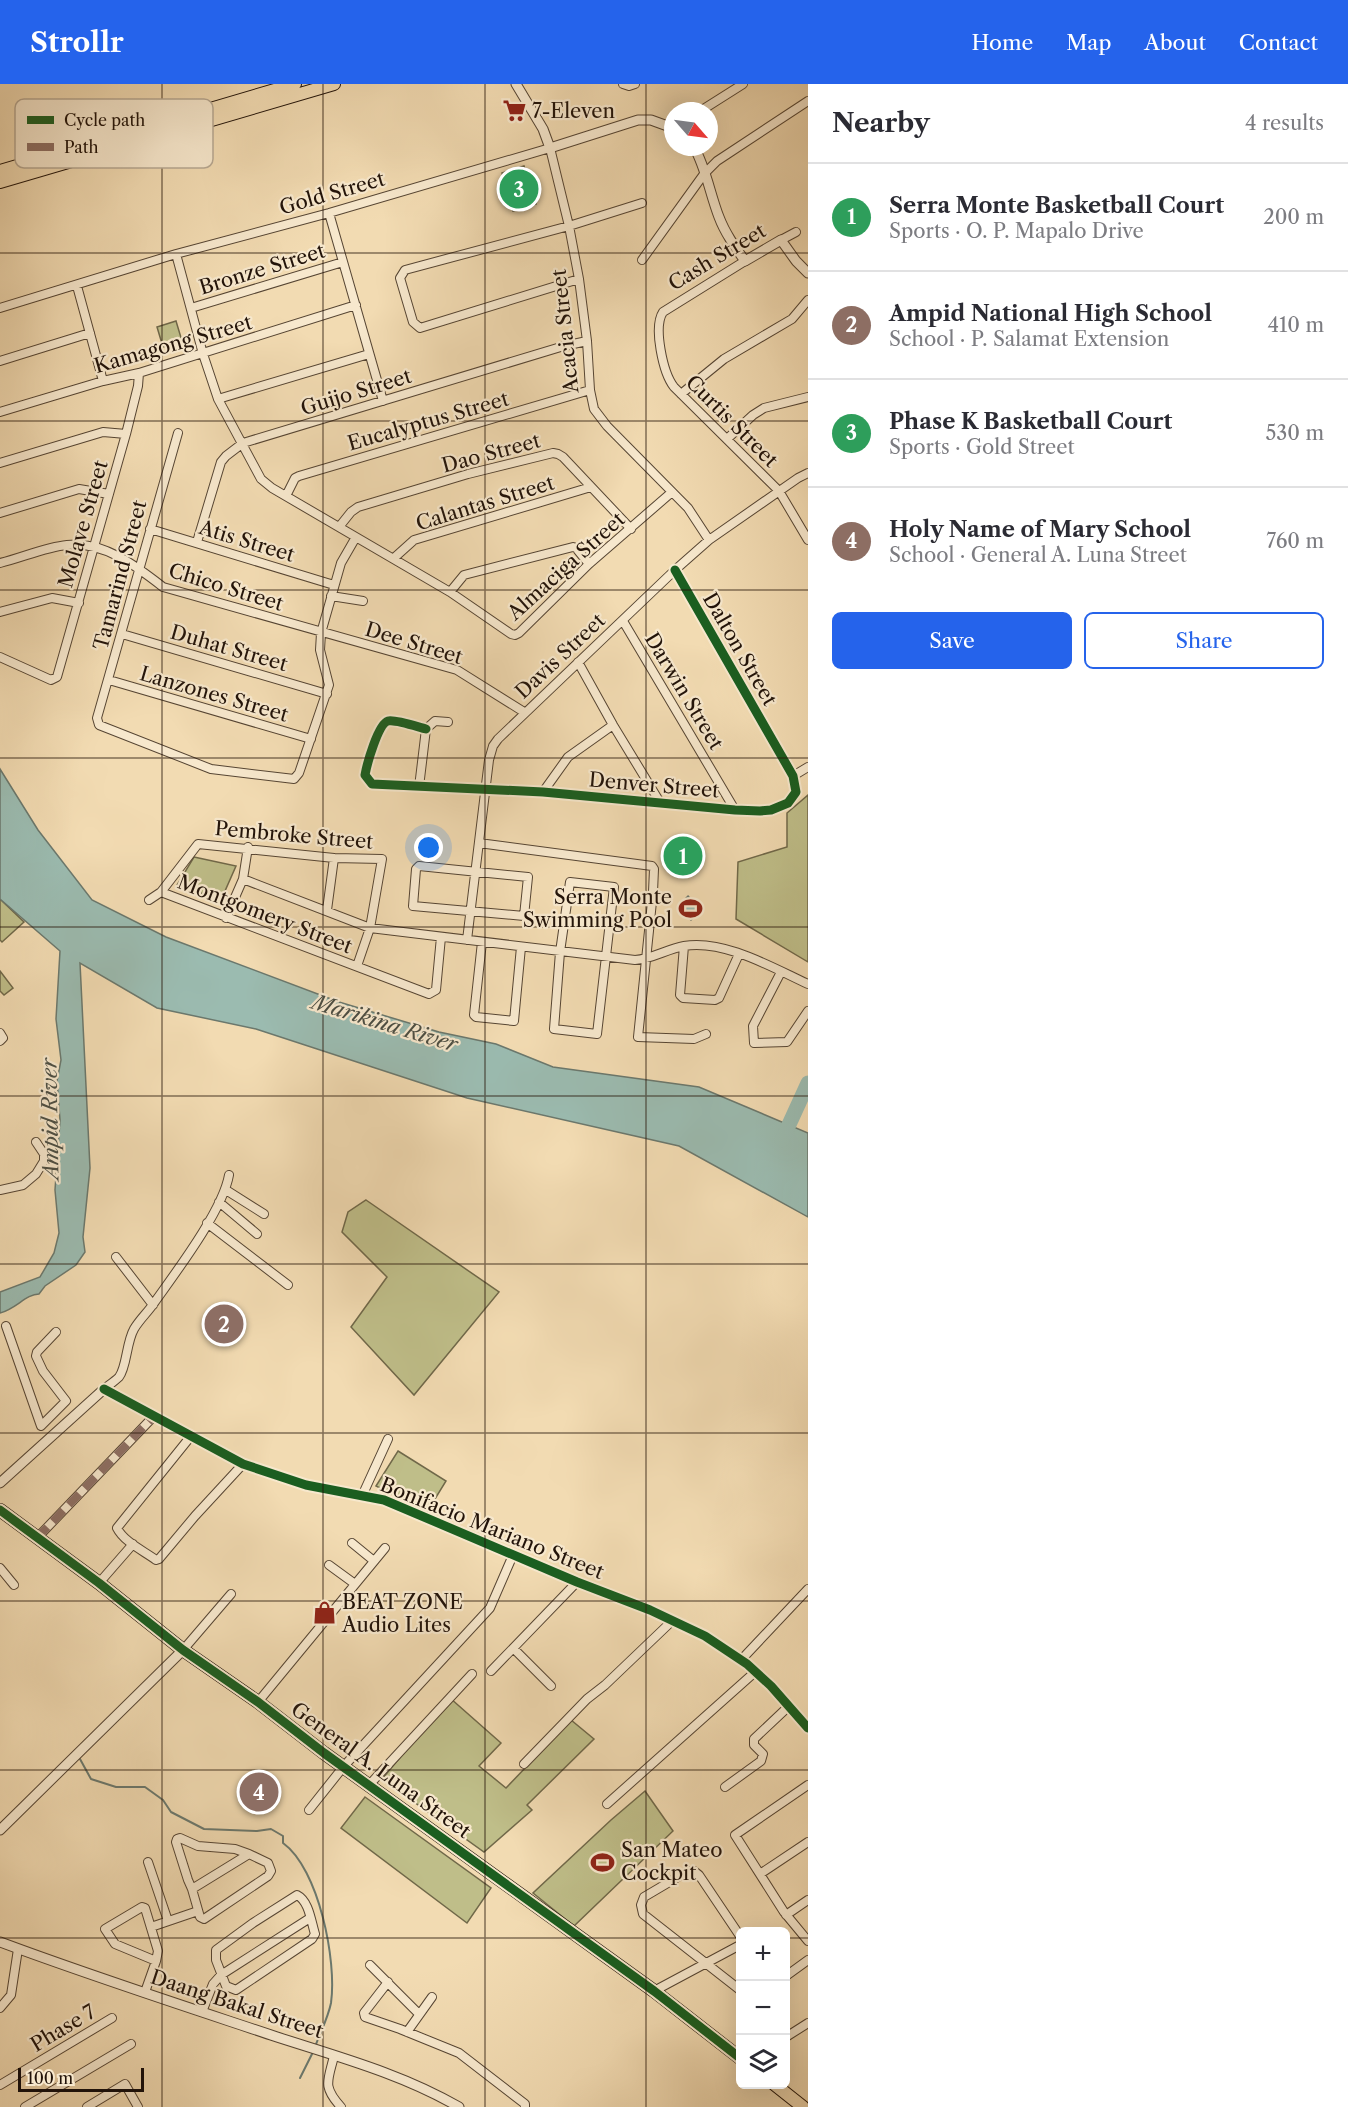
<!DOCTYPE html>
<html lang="en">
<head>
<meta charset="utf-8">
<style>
  body { margin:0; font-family:"Libre Caslon Text",serif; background:#f7f7f7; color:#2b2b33 }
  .controls { position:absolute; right:18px; bottom:18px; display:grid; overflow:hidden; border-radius:9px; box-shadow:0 6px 24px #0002 }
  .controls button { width:54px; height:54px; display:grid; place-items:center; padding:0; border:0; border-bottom:2px solid #e1e1e2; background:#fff; color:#2b2b33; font:30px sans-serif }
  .compass { position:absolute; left:664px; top:18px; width:54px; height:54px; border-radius:50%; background:#fff; box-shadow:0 6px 24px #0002; rotate:118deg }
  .scale { position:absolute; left:18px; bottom:15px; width:126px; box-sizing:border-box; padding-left:6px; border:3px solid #221309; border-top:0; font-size:16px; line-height:21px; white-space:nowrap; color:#221309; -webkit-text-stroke:4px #f7e8cd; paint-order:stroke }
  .you { position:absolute; left:429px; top:764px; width:21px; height:21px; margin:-15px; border:4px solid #fff; border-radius:50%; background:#1a73e8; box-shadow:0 0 0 9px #1a73e833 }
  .badge { display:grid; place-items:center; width:39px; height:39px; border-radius:50%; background:#2563eb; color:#fff; font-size:20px; font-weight:700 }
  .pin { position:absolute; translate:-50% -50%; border:3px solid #fff; box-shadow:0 2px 6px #0006 }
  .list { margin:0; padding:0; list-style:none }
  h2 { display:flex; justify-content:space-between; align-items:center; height:78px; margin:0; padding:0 24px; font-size:26px }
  h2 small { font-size:20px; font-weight:400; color:#7c7c81 }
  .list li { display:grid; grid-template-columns:39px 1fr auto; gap:18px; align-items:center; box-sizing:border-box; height:108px; padding:0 24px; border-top:2px solid #e1e1e2 }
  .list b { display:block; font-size:22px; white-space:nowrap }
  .list p { margin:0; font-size:20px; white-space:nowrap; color:#7c7c81 }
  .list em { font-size:20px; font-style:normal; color:#7c7c81 }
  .actions { display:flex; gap:12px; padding:18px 24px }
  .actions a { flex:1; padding:14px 0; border:2px solid #2563eb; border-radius:9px; text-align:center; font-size:21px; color:#2563eb }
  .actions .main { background:#2563eb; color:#fff }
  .icon { flex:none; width:33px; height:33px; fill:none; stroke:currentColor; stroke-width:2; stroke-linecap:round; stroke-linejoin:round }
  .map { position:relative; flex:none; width:808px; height:2023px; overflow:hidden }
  header { display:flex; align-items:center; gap:36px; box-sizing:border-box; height:84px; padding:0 30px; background:#2563eb; color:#fff }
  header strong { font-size:28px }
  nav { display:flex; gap:33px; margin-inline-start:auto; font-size:21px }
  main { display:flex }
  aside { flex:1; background:#fff }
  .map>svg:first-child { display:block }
</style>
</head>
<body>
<header>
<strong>Strollr</strong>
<nav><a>Home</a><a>Map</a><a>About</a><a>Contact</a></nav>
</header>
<main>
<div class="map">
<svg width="808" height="2023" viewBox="0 0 808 2023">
  <rect width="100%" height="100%" fill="#f2dbb2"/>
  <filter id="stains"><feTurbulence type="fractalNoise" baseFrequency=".00333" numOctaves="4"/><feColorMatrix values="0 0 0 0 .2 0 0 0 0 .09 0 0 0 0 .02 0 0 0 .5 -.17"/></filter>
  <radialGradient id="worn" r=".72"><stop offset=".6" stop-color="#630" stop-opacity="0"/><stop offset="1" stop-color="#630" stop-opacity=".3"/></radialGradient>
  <path fill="#bfbe89" stroke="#706849" stroke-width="1.5" d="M524 82 536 120 513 127 502 89Z
    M176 237 182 257 163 263 157 243Z
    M808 711V878L736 835 738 778 787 763V729Z
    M666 764 701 766 700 781 665 779Z
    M194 773 236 782 221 816 177 801Z
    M0 815 24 838 2 858 0 856Z
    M0 887 13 904 4 911 0 907Z
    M366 1116 499 1208 414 1311 351 1243 387 1193 342 1148 348 1128Z
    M398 1367 446 1397 427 1428 376 1402Z
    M450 1614 501 1659 479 1682 506 1704 571 1636 594 1655 527 1721 532 1726 484 1768 382 1695Z
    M645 1707 673 1747 574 1842 533 1809 611 1736Z
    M365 1713 491 1804 467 1839 341 1744Z"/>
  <path fill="#9bbbb0" stroke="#6b786d" stroke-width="1.5" d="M0 685 38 746 92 816 166 853 339 918 439 948 496 960 553 983 699 1003 808 1049V1133L679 1062 467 1014 256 945 157 924 80 879 90 1084 83 1153 85 1168 76 1181 45 1202 39 1210C26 1210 16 1225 0 1229V1208L40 1193 54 1169 59 1149 55 1106 60 1036 57 997 61 976 56 935 60 867 0 815Z
    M688 812 701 827 691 836 678 822Z"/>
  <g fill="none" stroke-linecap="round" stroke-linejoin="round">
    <path stroke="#6b786d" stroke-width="2" d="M80 1675 91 1695 116 1703H145L163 1716 171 1728 204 1745 257 1747 271 1745 283 1752V1759C319 1785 337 1877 331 1919 328 1934 320 1949 315 1963
      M300 1994 313 1968"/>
    <path stroke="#9bbbb0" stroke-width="15" d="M782 1056 808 999"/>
    <defs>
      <path id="minor" d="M623 0 629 2 635 0
        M702 26 743 0
        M329 129 383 317
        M781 156 796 148
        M176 170 203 270 218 315 261 395 272 404 450 508 511 550 515 551 519 549 589 480 672 408
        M642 176 704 90 717 77 808 17
        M745 177 663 228C653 243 663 289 674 303L779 407 808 456
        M579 195 420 244 413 238 400 194 405 186 569 142 642 119
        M77 202 103 297
        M0 224 176 170 329 129 550 64 569 142 579 195 587 257 590 306 594 325 607 342 688 424 709 456
        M191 224 343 178
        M0 277 90 249
        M681 310 724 275 792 235 808 216
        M218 315 369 270
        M0 328 103 297 139 289 356 221
        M178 349 97 634 99 641 211 685 294 695 299 689 329 601 320 566 321 549 341 479 356 453
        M727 355 753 331 764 324 808 313
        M0 379 103 348 126 350
        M286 412 295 394 299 392 590 306
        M0 429 79 405 109 410
        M339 443 351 428 358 423 468 390 553 369 558 370 563 373 631 445
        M150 445 334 501
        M197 458 221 378 226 372 243 359 564 262 587 257
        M394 474 414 456 591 403
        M0 479C21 474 46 463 67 461 104 457 136 482 163 503L457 586 524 628
        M450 508 464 491 573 463 576 464 589 480
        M331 512 363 517
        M0 528 52 514 79 519
        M623 537 735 726
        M122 550 327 610
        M0 573 51 596 57 593 126 350 138 302 139 289
        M578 578 613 641 661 720
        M109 596 311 655
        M426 645C418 643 395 635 388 637 378 640 367 680 365 691L372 700 543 708 735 726 760 727 771 726 788 719 796 708 793 692 675 486
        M793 692 808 683
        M419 703 426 645 435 637 448 638
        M543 708 568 673 613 641
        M479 759 652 782 654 785 653 808 638 953 694 955 706 950
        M419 782 528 793 524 832 413 822 416 785Z
        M243 795 370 844 635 876C652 875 667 865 684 862 724 855 773 884 808 900
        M570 798 614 803 597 950 554 945 560 868Z
        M161 808 429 910 436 906 441 853
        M149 816 161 808 198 760 334 774 382 775 370 844 357 882
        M327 826 334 774
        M226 834 243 795 248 763
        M467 856 489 676 493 662 498 655 675 486 709 456 798 394 808 389
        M482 858 474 931 476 933 514 937 521 863
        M684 862 680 911 683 914 715 916 719 914 739 870
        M781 888 753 942 754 959 787 958 808 927
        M0 949 3 954 0 957
        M0 1106 23 1101 36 1090 44 1077V1070L36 1058
        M226 1106 264 1130
        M219 1118 257 1150
        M207 1139 288 1201
        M116 1173 153 1221
        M6 1242 41 1342 66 1317 43 1287 36 1272 37 1268 56 1248
        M104 1305C109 1301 115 1297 119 1293 127 1283 126 1259 134 1245 140 1235 148 1228 154 1219 176 1188 223 1126 229 1091
        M191 1352 117 1444C124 1458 144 1467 156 1476L159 1475 195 1432 243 1380
        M362 1412 388 1355
        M37 1454 154 1332
        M352 1459 374 1477
        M329 1481 355 1500
        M0 1484 14 1501
        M99 1499 133 1460
        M514 1565 551 1602
        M183 1566 231 1510
        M741 1576 808 1505
        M491 1587 577 1498
        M258 1618 385 1464
        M524 1680 587 1615 605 1601 672 1537
        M370 1700 472 1590
        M808 1701 735 1751 784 1828 808 1857
        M725 1703 761 1677 763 1670 754 1661V1655L789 1622
        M607 1720 755 1588
        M309 1726 344 1682 490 1524 513 1471
        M249 1770 268 1779 271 1787 268 1792 204 1835 200 1833 192 1805Z
        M148 1778 168 1837
        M760 1790 808 1758
        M192 1805 188 1796 176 1758 177 1755 180 1754 198 1762 235 1765 249 1770
        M297 1811C309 1817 311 1837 315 1850L312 1855 236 1906 226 1902 216 1876V1866L253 1839Z
        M786 1831 808 1816
        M151 1843 198 1827
        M740 1852 699 1791 694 1787H688L644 1813 641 1821 643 1830 740 1906
        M370 1881 419 1930
        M786 1892 808 1876
        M388 1898 364 1929 365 1933 400 1945 459 1969 525 2020V2023
        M654 1907 740 1861
        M145 1908 156 1877 158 1867 145 1824 142 1823 105 1845 115 1860 156 1877
        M0 1924 11 1911 18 1865
        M202 1928 213 1900 221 1891 310 1834
        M407 1948 432 1913
        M786 1953 808 1939
        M334 1972C328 1997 322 2002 341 2023
        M0 2001 112 1934
        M25 2023 131 1960
        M87 2023 125 2000 138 2023"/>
      <path id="tertiary" d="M516 0 543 45 550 64 638 36H651L673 44
        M694 63C706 84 710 110 719 133 725 149 735 163 745 177L781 156 796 177 808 189
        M0 1399 104 1305 243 1380 306 1401 384 1416 577 1498 650 1526 705 1552 747 1580 771 1602 808 1644
        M0 1746 183 1566
        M0 1858C91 1892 184 1922 277 1953 339 1973 402 1990 459 2023"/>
      <path id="primary" d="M0 87 295 0
        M0 98 334 0
        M0 1426 99 1499 183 1566 258 1618 324 1669 654 1907 740 1974
        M774 2000 803 2023"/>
    </defs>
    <use href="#minor" stroke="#564533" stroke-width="10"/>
    <use href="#tertiary" stroke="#564533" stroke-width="11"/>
    <use href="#primary" stroke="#221309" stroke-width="14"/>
    <use href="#minor" stroke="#f7e8cd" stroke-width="8"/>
    <use href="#tertiary" stroke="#f7e8cd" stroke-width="9"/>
    <use href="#primary" stroke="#f2dbb2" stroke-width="12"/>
    <path stroke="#8d6e63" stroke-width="8" stroke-dasharray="15 8" stroke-linecap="butt" d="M37 1454 154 1332"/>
    <defs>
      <path id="cycleway" d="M426 645C418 643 395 635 388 637 378 640 367 680 365 691L372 700 543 708 735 726 760 727 771 726 788 719 796 708 793 692 675 486
        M104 1305 243 1380 306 1401 384 1416 577 1498 650 1526 705 1552 747 1580 771 1602 808 1644
        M0 1426 99 1499 183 1566 258 1618 324 1669 654 1907 740 1974"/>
    </defs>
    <use href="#cycleway" stroke="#f7e8cd" stroke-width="13"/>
    <use href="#cycleway" stroke="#1b5e20" stroke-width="9"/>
  </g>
  <path fill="none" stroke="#221309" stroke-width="1.5" stroke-opacity="0.55" d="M162 0V2023M323 0V2023M485 0V2023M646 0V2023M0 169H808M0 337H808M0 506H808M0 674H808M0 843H808M0 1012H808M0 1180H808M0 1349H808M0 1517H808M0 1686H808M0 1854H740M786 1854H808"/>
  <defs>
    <symbol id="supermarket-bare" viewBox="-9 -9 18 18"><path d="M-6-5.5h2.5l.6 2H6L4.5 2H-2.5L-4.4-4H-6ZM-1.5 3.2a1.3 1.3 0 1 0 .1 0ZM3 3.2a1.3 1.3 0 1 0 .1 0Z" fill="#8f2418" stroke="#f7e8cd" stroke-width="2.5" paint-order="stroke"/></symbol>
    <symbol id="stadium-bare" viewBox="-9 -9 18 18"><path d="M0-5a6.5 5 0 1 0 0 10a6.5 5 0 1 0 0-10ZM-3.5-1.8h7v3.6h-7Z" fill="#8f2418" stroke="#f7e8cd" stroke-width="2.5" paint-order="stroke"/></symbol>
    <symbol id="shop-bare" viewBox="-9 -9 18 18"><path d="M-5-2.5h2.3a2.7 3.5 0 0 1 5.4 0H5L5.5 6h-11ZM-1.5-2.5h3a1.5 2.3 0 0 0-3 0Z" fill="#8f2418" stroke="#f7e8cd" stroke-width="2.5" paint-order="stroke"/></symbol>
  </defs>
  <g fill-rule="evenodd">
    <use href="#supermarket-bare" x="498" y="10" width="33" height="33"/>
    <use href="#stadium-bare" x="674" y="808" width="33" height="33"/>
    <use href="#shop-bare" x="308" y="1512" width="33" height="33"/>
    <use href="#stadium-bare" x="586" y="1762" width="33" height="33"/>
  </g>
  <g text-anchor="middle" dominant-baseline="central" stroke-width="4.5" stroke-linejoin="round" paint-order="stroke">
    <g font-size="20" fill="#221309" stroke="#f7e8cd" text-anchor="start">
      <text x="532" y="27">7-Eleven</text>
      <text x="672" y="813" text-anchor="end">Serra Monte<tspan x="672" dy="23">Swimming Pool</tspan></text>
      <text x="342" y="1518">BEAT ZONE<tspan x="342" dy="23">Audio Lites</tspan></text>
      <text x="621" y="1766">San Mateo<tspan x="621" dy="23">Cockpit</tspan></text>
    </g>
    <g font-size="20" fill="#221309" stroke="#f7e8cd">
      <text transform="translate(332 109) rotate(-16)">Gold Street</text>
      <text transform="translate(717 173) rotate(-31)">Cash Street</text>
      <text transform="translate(262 185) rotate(-17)">Bronze Street</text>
      <text transform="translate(565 247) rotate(-96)">Acacia Street</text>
      <text transform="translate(173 260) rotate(-16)">Kamagong Street</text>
      <text transform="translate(356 308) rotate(-17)">Guijo Street</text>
      <text transform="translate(428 337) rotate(-16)">Eucalyptus Street</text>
      <text transform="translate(732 337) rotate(45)">Curtis Street</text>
      <text transform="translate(491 369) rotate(-15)">Dao Street</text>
      <text transform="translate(485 419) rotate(-17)">Calantas Street</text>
      <text transform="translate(83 440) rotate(-74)">Molave Street</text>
      <text transform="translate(247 457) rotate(17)">Atis Street</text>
      <text transform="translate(566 482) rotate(-42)">Almaciga Street</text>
      <text transform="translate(120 491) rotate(-75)">Tamarind Street</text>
      <text transform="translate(226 503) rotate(17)">Chico Street</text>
      <text transform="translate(414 559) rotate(17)">Dee Street</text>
      <text transform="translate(229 564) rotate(16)">Duhat Street</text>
      <text transform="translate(740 565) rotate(60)">Dalton Street</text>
      <text transform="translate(560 572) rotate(-43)">Davis Street</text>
      <text transform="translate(684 607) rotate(59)">Darwin Street</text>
      <text transform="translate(214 610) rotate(16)">Lanzones Street</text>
      <text transform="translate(654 701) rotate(5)">Denver Street</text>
      <text transform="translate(294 751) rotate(5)">Pembroke Street</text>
      <text transform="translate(265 830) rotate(21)">Montgomery Street</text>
      <text transform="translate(492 1444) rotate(22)">Bonifacio Mariano Street</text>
      <text transform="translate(381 1686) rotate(36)">General A. Luna Street</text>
      <text transform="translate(237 1920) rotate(18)">Daang Bakal Street</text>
      <text transform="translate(63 1944) rotate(-31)">Phase 7</text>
    </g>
    <g font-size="21" font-style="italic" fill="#4c4e43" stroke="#f7e8cd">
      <text transform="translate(385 939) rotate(17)">Marikina River</text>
      <text transform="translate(50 1035) rotate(-91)">Ampid River</text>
    </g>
  </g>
  <rect x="15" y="15" width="198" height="69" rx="9" fill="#f7e8cd" stroke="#b7a892" stroke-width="1.5"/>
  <rect x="27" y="32" width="27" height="8" fill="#1b5e20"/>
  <rect x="27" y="59" width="27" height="8" fill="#8d6e63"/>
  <g font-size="16" fill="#221309">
    <text x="64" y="42">Cycle path</text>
    <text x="64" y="69">Path</text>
  </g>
  <rect width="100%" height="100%" filter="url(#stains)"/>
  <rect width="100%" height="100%" fill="url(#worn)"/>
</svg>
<div class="controls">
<button>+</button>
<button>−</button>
<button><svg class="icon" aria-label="layers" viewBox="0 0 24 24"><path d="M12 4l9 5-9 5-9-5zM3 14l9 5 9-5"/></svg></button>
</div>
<svg class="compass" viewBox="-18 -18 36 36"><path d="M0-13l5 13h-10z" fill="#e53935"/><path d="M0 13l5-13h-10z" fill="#7c7c81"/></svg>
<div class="scale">100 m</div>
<div class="you"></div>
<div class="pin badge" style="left:683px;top:772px;background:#2e9e5b">1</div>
<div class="pin badge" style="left:224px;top:1240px;background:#8d6e63">2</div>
<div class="pin badge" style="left:519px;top:105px;background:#2e9e5b">3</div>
<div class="pin badge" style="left:259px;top:1708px;background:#8d6e63">4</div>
</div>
<aside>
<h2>Nearby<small>4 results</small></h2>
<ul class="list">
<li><span class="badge" style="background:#2e9e5b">1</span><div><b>Serra Monte Basketball Court</b><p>Sports · O. P. Mapalo Drive</p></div><em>200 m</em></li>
<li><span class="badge" style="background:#8d6e63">2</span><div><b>Ampid National High School</b><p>School · P. Salamat Extension</p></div><em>410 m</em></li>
<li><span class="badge" style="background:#2e9e5b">3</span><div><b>Phase K Basketball Court</b><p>Sports · Gold Street</p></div><em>530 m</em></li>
<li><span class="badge" style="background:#8d6e63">4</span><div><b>Holy Name of Mary School</b><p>School · General A. Luna Street</p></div><em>760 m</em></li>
</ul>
<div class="actions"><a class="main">Save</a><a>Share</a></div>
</aside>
</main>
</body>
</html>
